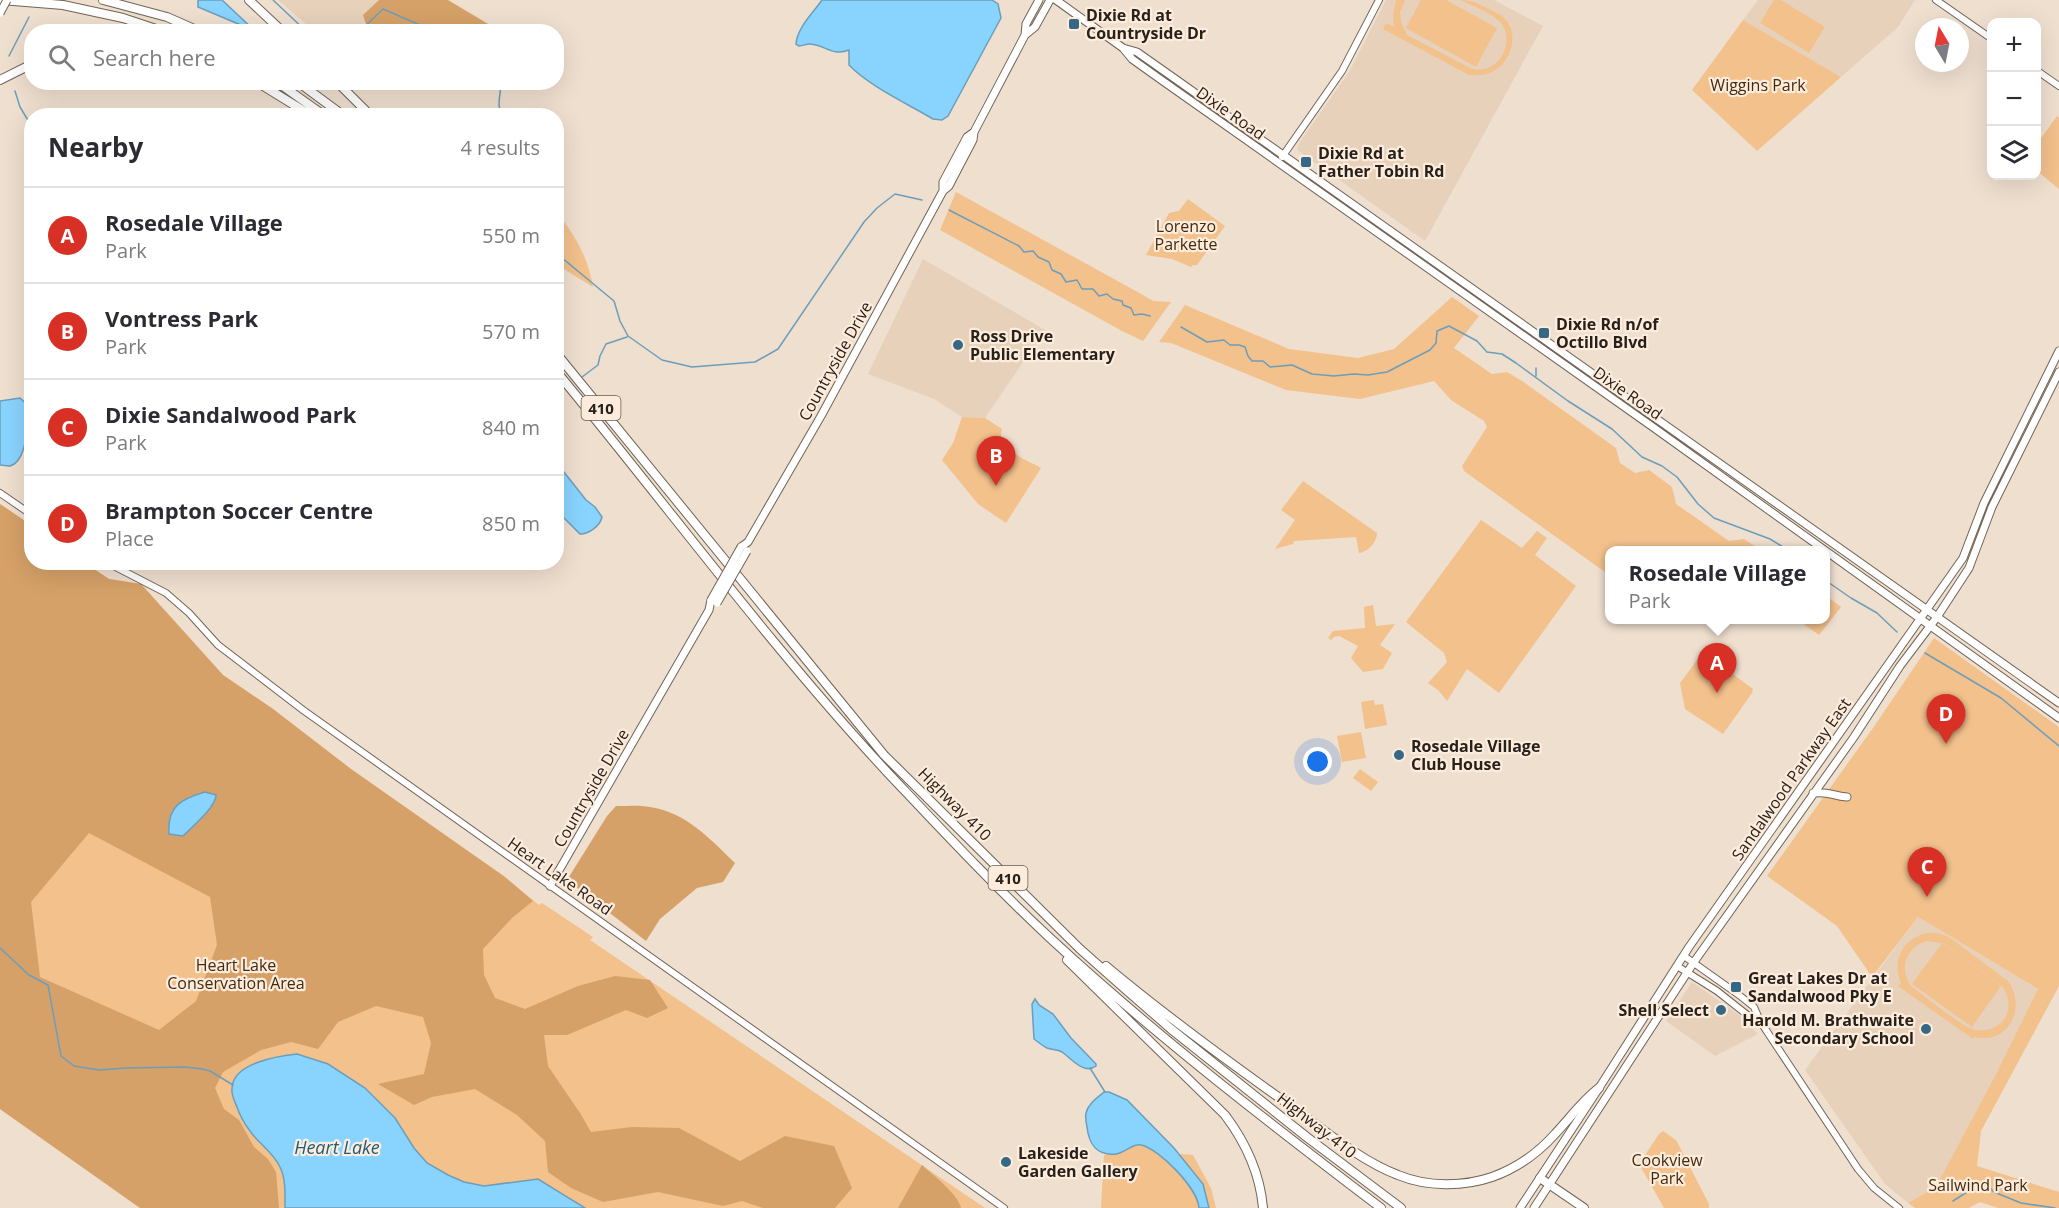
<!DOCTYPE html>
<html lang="en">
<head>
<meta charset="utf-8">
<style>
  body { margin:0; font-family:"Open Sans",sans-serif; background:#f2f2f3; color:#2b2b33 }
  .controls { position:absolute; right:18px; top:18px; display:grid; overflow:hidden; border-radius:12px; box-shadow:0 6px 24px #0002 }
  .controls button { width:54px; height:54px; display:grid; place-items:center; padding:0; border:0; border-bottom:2px solid #e1e1e2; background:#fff; color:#2b2b33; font:30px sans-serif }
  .compass { position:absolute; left:1915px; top:18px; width:54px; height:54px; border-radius:50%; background:#fff; box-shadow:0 6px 24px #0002; rotate:350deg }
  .you { position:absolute; left:1318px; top:762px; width:21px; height:21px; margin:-15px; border:4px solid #fff; border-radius:50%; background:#1a73e8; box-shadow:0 0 0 9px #1a73e833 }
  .badge { display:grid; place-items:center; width:39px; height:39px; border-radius:50%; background:#d93025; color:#fff; font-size:20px; font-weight:700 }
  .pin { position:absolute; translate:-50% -50px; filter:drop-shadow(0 2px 3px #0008) }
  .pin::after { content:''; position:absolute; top:32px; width:21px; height:18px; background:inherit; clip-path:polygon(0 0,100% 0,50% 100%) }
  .popup { position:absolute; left:1605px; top:546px; width:225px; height:78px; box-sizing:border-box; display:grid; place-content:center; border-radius:12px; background:#fff; filter:drop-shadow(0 2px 4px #0005); font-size:20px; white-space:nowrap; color:#7c7c81 }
  .popup b { font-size:22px; color:#2b2b33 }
  .popup::after { content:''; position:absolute; left:50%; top:100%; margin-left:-12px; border:12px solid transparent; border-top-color:#fff }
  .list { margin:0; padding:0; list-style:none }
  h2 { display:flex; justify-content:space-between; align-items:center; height:78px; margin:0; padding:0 24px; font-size:26px }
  h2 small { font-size:20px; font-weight:400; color:#7c7c81 }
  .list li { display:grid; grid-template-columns:39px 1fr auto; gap:18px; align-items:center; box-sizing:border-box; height:96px; padding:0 24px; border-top:2px solid #e1e1e2 }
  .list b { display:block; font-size:22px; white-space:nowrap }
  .list p { margin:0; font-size:20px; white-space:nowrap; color:#7c7c81 }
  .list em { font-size:20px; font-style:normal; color:#7c7c81 }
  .icon { flex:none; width:33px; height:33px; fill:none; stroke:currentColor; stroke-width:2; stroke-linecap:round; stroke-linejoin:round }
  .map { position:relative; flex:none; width:2059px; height:1208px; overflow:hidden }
  .search { position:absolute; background:#fff; box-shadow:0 6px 24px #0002; left:24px; top:24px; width:540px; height:66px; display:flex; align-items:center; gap:15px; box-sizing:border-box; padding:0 21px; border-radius:24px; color:#7c7c81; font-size:22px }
  .panel { position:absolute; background:#fff; box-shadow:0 6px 24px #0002; left:24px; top:108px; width:540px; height:462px; border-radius:24px }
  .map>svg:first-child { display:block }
</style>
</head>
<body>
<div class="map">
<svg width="2059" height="1208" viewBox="0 0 2059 1208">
  <rect width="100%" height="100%" fill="#efdfcf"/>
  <path fill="#e7d1bb" d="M278 0H382L358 32 314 31Z
    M1386 0H1494L1543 26 1425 241 1297 150 1299 143 1349 72Z
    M1758 0H1915L1898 27 1841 77 1743 20Z
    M923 259 1045 330 985 418 962 417 934 399 868 374Z
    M1918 917 2038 989 1996 1074 1936 1188 1908 1203 1885 1184 1805 1070Z
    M1692 982 1739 1015 1758 1034 1715 1056 1666 1021Z"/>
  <path fill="#f2c18c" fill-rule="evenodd" d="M1396 0H1405L1400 12 1401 22 1407 35 1472 69C1478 70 1484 70 1490 67 1507 59 1513 33 1498 20 1488 11 1472 6 1461 0 1471 0 1477 3 1487 8 1492 11 1499 14 1503 17 1521 33 1511 63 1492 72 1485 76 1477 75 1469 75L1383 29 1386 23 1394 27 1393 15Z
    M1421 0H1446L1497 28 1476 67 1406 28Z
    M1774 0H1781L1825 27 1809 53 1760 23Z
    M1743 20 1841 77 1757 151 1692 90Z
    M2057 116 2059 118V189L2036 170 2037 144Z
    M956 192 1143 295 1153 301 1171 302 1143 341 1122 331 940 230Z
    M1188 199 1225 226 1197 265H1193L1191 267 1172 259 1146 255 1169 213 1179 211Z
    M556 211C575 235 588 257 593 287L557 265Z
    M1452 297 1479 316 1454 348 1492 374 1507 372 1522 381 1616 448 1620 463 1635 473 1649 470 1672 487 1676 504 1729 541 1744 539 1761 550H1664L1660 548 1658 550H1609V575L1464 471 1462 466 1487 427 1484 421 1451 400 1434 381 1360 399 1286 390 1171 343 1159 342 1185 305 1289 349 1358 358 1394 349Z
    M962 417 985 418 1002 429C995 449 1027 460 1041 468L1006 523 978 504 942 460 953 443Z
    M1303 481 1377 533C1377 542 1368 552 1359 553L1356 537 1294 541 1293 544 1275 549 1295 520 1281 510Z
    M0 504 31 525 32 562 85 563 109 579 141 584 223 675 273 709 351 769 505 877 539 905 542 903 593 937 590 940 985 1208H140L0 1109Z
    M1481 520 1522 548 1537 531 1547 538 1535 555 1576 586 1499 693 1467 669 1447 701 1438 690 1428 683 1447 662 1444 653 1406 622Z
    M1825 595 1841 607 1819 635 1798 620H1825Z
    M1373 605 1376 626 1395 624 1380 645 1392 653 1383 669 1363 672 1351 658 1358 646 1339 636 1334 637 1331 640 1328 638 1333 631 1365 628 1364 607Z
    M1934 638 2059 727V986L1981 1131 1977 1166 2059 1192V1208H1998L1980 1202 1969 1208H1915L1908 1203 1936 1187 1996 1074 2038 989 1918 917 1872 977 1837 926 1767 876 1873 728Z
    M1703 652 1753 689 1752 693 1723 734 1685 709 1680 683Z
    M1374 700 1375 705 1383 704 1387 725 1365 729 1361 702Z
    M1361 732 1366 758 1342 762 1337 736Z
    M1360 769 1378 782 1371 791 1353 778Z
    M1926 933H1938L1949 937 2008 981C2027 1008 2009 1045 1974 1037L1973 1039 1898 986 1901 983C1891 961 1903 939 1926 933ZM1927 941 1942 943 1912 984 1972 1027 2001 986 1942 943 1944 944 2003 987C2009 997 2011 1008 2005 1018 1998 1028 1987 1032 1975 1030 1962 1027 1925 996 1912 987 1898 970 1905 947 1927 941Z
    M1663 1131 1676 1140 1709 1204V1208H1664L1639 1164 1659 1134Z
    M1141 1145 1156 1152 1193 1155 1211 1188 1216 1208H1101L1104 1155 1124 1152 1134 1146Z"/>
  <path fill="#d5a168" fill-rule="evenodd" d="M379 0H448L500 31H368L363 15Z
    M0 504 31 525 32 562 85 563 109 579 141 584 223 675 273 709 351 769 505 877 533 901 512 918 483 949 484 975 495 998 525 1009 578 986 615 976 650 980 668 1008 647 1018 626 1010 567 1035H544L548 1066 580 1113 591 1132 632 1127 679 1128 740 1161 785 1136 834 1146 852 1188 835 1208H763L742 1201 723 1206 658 1192 603 1202 571 1188 548 1172 545 1141 517 1115 475 1089 432 1097 414 1105 378 1084 424 1074 431 1043 423 1017 376 1006 338 1022 318 1049 291 1042 261 1050 223 1072 215 1088 224 1109 239 1120 254 1147 268 1159 276 1172 279 1208H140L0 1109ZM89 833 210 897 217 945 196 1001 159 1030 40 977 31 902Z
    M616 806C627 806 639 805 650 807 687 813 709 838 735 863L723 882 697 888 660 919 646 941 567 880 607 816Z
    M922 1165C933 1175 958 1194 961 1208H898Z"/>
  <path fill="#89d4ff" stroke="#6c9ebb" stroke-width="1.5" d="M198 0H222L255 31 198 7Z
    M822 0H992L998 4 1001 18 948 116 942 120 933 119C908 104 869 86 849 65V50C832 57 824 44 809 44 806 44 803 46 799 46L796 44C797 28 813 13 822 0Z
    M20 398 30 407C27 422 28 461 10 466 9 466 1 465 0 465V401Z
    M556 462 586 500 595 507 602 517C600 526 589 534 580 534L557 511Z
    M205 792 216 795C216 807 192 827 183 836L169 834C167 806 181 799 205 792Z
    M1035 999 1039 1005 1053 1014 1071 1038 1096 1064V1066C1084 1075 1072 1059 1062 1052 1057 1049 1052 1050 1047 1048 1043 1046 1038 1042 1034 1039L1032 1004Z
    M297 1054 328 1064 365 1088 395 1118 414 1148 427 1163 448 1175 464 1182 484 1186 538 1179 585 1208H285C285 1195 286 1179 280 1167 273 1152 259 1144 250 1131 244 1123 240 1116 237 1107 235 1102 231 1094 232 1089 232 1063 278 1056 297 1054Z
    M1104 1092H1109L1127 1100 1174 1148 1203 1184 1209 1208H1199C1198 1189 1160 1149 1141 1145 1133 1143 1125 1153 1116 1154 1096 1156 1089 1144 1087 1127 1086 1122 1085 1117 1086 1113 1088 1104 1097 1098 1104 1092Z"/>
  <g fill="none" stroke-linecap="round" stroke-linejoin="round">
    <path stroke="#6c9ebb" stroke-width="1.5" d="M273 0 307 32
      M359 32 383 9 436 32
      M9 56 29 17
      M501 82C501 94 496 106 502 116
      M15 91 20 107 32 127
      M556 157 559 168 556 178
      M949 210 1019 246 1024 252 1033 251 1038 257 1049 262 1052 270 1061 274 1066 282 1077 280 1082 289H1093L1099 296 1107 294 1113 299 1122 301 1123 305 1131 308 1134 315 1142 314 1150 316
      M556 253 614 301 620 321 628 336 662 360 692 367 755 362 778 349 864 222 877 208 895 194 922 200
      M1181 327 1207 342 1224 340 1230 345H1239L1245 347 1248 356 1252 361H1263L1270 367 1292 365 1312 374 1334 376 1354 374 1368 375 1387 372 1430 350 1436 343 1437 331 1449 326 1477 341 1487 352 1502 354 1516 363 1568 401 1612 429 1642 457 1662 466 1677 477 1698 504 1714 518 1770 539 1788 550
      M1536 376V368
      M582 377 598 365 600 356 606 344 627 337
      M556 389 562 391
      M1825 580 1851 598 1877 613 1897 632
      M1925 653 2001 698 2059 746
      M0 948 29 975 48 985 61 1056 74 1066 99 1070 126 1068 185 1067 202 1069 210 1071 233 1085
      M1090 1068 1105 1092
      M1953 1201 1967 1192 1989 1187 1994 1192 2021 1203 2055 1208"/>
    <defs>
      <path id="tertiary" d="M1936 0 1992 39
        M2036 70 2059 86
        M1282 157 1342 71 1379 0
        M0 493 32 515
        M106 562 166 593 189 613 218 645 303 710 1004 1208
        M1684 956 1739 995 1754 1007 1760 1021 1858 1169 1874 1188 1899 1208
        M1677 966 1717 991 1750 1017 1760 1021"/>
      <path id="secondary" d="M1056 0 1123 48 1132 59 1160 79 1650 425 2059 718
        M1025 35 1035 27 1050 0
        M1123 48 1137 52 1164 71 2059 703
        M943 191V182L967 137 974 132
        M741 547 748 542 821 416 943 191 949 186 973 140 974 132 1025 35 1026 24 1039 0
        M1813 793C1831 791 1832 796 1847 797
        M550 886 709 610 711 600
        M1520 1208 1599 1088 1689 947 1963 558 1984 503 2059 351
        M1534 1208 1694 962 1854 737 1900 666 1937 617 1969 568 1992 507 2059 372"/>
      <path id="motorway" d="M1 0 63 5 123 18 165 32
        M103 0 167 17 201 32
        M249 0 283 32
        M0 80 32 64
        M257 82 312 116
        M277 82 325 116
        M298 82 344 116
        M337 82 371 116
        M556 353 884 755 1080 949 1124 988 1171 1029 1308 1138 1401 1208
        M556 371C667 505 770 646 888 773 941 829 994 886 1050 938 1155 1035 1268 1122 1381 1208
        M1067 960 1225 1115C1246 1143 1260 1173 1263 1208
        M1106 966C1167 1017 1230 1063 1295 1109 1325 1131 1363 1162 1398 1175 1427 1187 1463 1187 1492 1177 1517 1168 1538 1153 1555 1134 1570 1118 1582 1101 1599 1088
        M1540 1178 1584 1208"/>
    </defs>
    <use href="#tertiary" stroke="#726456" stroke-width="8"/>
    <use href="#secondary" stroke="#726456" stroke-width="9"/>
    <use href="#motorway" stroke="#726456" stroke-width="10"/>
    <use href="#tertiary" stroke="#fff" stroke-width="6"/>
    <use href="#secondary" stroke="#fff" stroke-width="7"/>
    <use href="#motorway" stroke="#fff" stroke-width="8"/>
    <defs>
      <path id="secondary-bridge" d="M0 13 7 0
        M711 600 741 547
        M717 603 747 551"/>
    </defs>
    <use href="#secondary-bridge" stroke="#726456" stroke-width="9" stroke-linecap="butt"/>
    <use href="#secondary-bridge" stroke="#fff" stroke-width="7"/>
  </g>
  <g fill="#346885" stroke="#fdecdc" stroke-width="2">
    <rect x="1068" y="18" width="12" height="12" rx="3"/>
    <rect x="1300" y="156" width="12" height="12" rx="3"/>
    <rect x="1538" y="327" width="12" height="12" rx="3"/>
    <circle cx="958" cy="345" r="6"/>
    <circle cx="1399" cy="755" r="6"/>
    <rect x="1730" y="981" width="12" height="12" rx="3"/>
    <circle cx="1721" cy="1010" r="6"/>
    <circle cx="1926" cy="1029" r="6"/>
    <circle cx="1006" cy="1162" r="6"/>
  </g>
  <g text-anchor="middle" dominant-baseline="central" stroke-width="4.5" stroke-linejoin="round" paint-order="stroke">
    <g fill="#fdecdc" stroke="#675e55" stroke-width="1.5">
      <rect x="581.5" y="396" width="39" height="24" rx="4.5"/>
      <rect x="988.5" y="866" width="39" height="24" rx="4.5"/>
    </g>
    <g font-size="15" font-weight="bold" fill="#27211b">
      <text x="601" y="408">410</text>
      <text x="1008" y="878">410</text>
    </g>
    <g font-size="16" font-weight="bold" fill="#27211b" stroke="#fdecdc" text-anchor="start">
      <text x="1086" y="15">Dixie Rd at<tspan x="1086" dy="18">Countryside Dr</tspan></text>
      <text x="1318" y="153">Dixie Rd at<tspan x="1318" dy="18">Father Tobin Rd</tspan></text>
      <text x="1556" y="324">Dixie Rd n/of<tspan x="1556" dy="18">Octillo Blvd</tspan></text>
      <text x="970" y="336">Ross Drive<tspan x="970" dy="18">Public Elementary</tspan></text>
      <text x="1411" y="746">Rosedale Village<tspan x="1411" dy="18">Club House</tspan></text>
      <text x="1748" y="978">Great Lakes Dr at<tspan x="1748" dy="18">Sandalwood Pky E</tspan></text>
      <text x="1709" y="1010" text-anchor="end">Shell Select</text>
      <text x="1914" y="1020" text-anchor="end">Harold M. Brathwaite<tspan x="1914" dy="18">Secondary School</tspan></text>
      <text x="1018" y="1153">Lakeside<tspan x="1018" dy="18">Garden Gallery</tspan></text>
    </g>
    <g font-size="16" fill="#412b11" stroke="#fdecdc">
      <text x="1758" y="85">Wiggins Park</text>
      <text x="1186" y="226">Lorenzo<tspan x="1186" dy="18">Parkette</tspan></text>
      <text x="236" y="965">Heart Lake<tspan x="236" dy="18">Conservation Area</tspan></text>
      <text x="1667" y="1160">Cookview<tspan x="1667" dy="18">Park</tspan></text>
      <text x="1978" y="1185">Sailwind Park</text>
    </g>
    <g font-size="16" fill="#27211b" stroke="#fdecdc">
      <text transform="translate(1231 113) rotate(35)">Dixie Road</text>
      <text transform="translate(835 361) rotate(-61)">Countryside Drive</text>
      <text transform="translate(1628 393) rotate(35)">Dixie Road</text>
      <text transform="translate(1791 779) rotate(-55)">Sandalwood Parkway East</text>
      <text transform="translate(591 788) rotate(-60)">Countryside Drive</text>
      <text transform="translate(955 804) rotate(45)">Highway 410</text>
      <text transform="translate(560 876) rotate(35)">Heart Lake Road</text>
      <text transform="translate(1317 1125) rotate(38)">Highway 410</text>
    </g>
    <g font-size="18" font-style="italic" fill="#225b78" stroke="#fdecdc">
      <text x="337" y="1147">Heart Lake</text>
    </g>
  </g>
</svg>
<div class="controls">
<button>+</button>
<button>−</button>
<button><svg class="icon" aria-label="layers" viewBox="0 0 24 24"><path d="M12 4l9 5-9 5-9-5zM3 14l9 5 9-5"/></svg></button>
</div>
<svg class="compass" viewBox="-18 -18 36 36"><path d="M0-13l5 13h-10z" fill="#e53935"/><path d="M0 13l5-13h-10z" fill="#7c7c81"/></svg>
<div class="you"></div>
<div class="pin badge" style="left:1717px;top:693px">A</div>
<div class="popup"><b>Rosedale Village</b>Park</div>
<div class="pin badge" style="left:996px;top:486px">B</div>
<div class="pin badge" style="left:1927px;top:897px">C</div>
<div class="pin badge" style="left:1946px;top:744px">D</div>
<div class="search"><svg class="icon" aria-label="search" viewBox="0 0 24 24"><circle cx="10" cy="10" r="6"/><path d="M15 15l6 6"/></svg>Search here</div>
<section class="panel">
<h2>Nearby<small>4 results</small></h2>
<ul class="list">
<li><span class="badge">A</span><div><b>Rosedale Village</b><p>Park</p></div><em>550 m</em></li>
<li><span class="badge">B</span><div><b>Vontress Park</b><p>Park</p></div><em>570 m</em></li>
<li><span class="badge">C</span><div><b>Dixie Sandalwood Park</b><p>Park</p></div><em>840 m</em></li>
<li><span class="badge">D</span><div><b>Brampton Soccer Centre</b><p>Place</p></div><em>850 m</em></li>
</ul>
</section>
</div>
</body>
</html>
